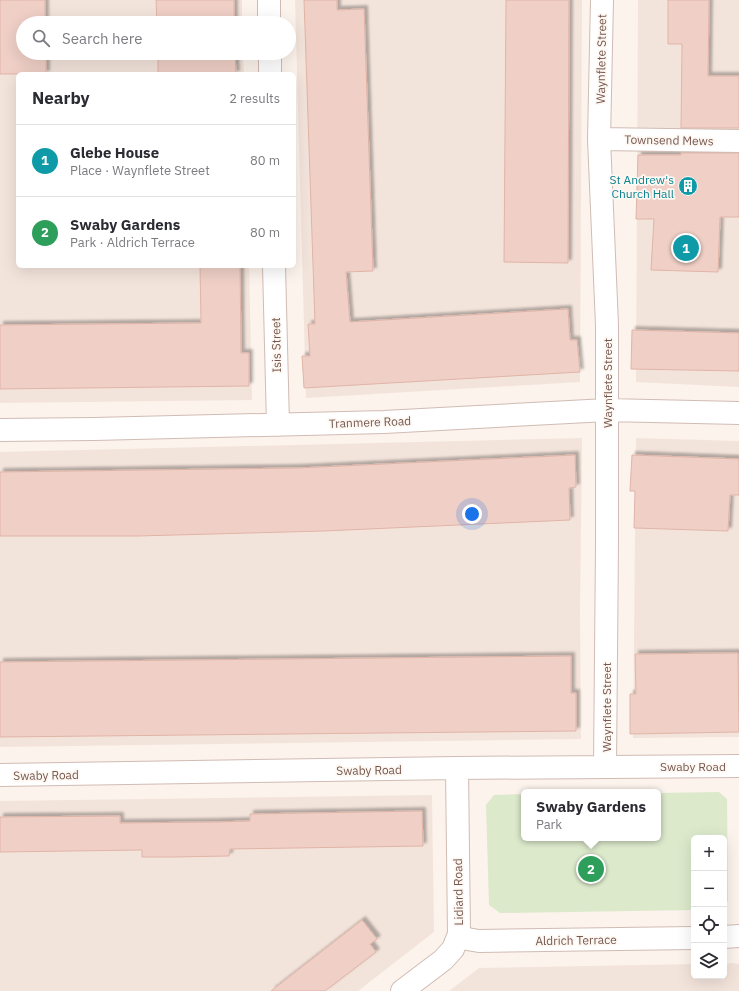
<!DOCTYPE html>
<html lang="en">
<head>
<meta charset="utf-8">
<style>
  body { margin:0; font-family:"IBM Plex Sans",sans-serif; background:#f7f7f7; color:#2b2b33 }
  .controls { position:absolute; right:12px; bottom:12px; display:grid; overflow:hidden; border-radius:6px; box-shadow:0 4px 16px #0002 }
  .controls button { width:36px; height:36px; display:grid; place-items:center; padding:0; border:0; border-bottom:1px solid #e1e1e2; background:#fff; color:#2b2b33; font:20px sans-serif }
  .you { position:absolute; left:472px; top:514px; width:14px; height:14px; margin:-10px; border:3px solid #fff; border-radius:50%; background:#1a73e8; box-shadow:0 0 0 6px #1a73e833 }
  .badge { display:grid; place-items:center; width:26px; height:26px; border-radius:50%; background:#7c3aed; color:#fff; font-size:13px; font-weight:700 }
  .pin { position:absolute; translate:-50% -50%; border:2px solid #fff; box-shadow:0 1px 4px #0006 }
  .popup { position:absolute; left:521px; top:789px; width:140px; height:52px; box-sizing:border-box; display:grid; place-content:center; border-radius:6px; background:#fff; filter:drop-shadow(0 1px 3px #0005); font-size:13px; white-space:nowrap; color:#7c7c81 }
  .popup b { font-size:15px; color:#2b2b33 }
  .popup::after { content:''; position:absolute; left:50%; top:100%; margin-left:-8px; border:8px solid transparent; border-top-color:#fff }
  .list { margin:0; padding:0; list-style:none }
  h2 { display:flex; justify-content:space-between; align-items:center; height:52px; margin:0; padding:0 16px; font-size:17px }
  h2 small { font-size:13px; font-weight:400; color:#7c7c81 }
  .list li { display:grid; grid-template-columns:26px 1fr auto; gap:12px; align-items:center; box-sizing:border-box; height:72px; padding:0 16px; border-top:1px solid #e1e1e2 }
  .list b { display:block; font-size:15px; white-space:nowrap }
  .list p { margin:0; font-size:13px; white-space:nowrap; color:#7c7c81 }
  .list em { font-size:13px; font-style:normal; color:#7c7c81 }
  .icon { flex:none; width:22px; height:22px; fill:none; stroke:currentColor; stroke-width:2; stroke-linecap:round; stroke-linejoin:round }
  .map { position:relative; flex:none; width:739px; height:991px; overflow:hidden }
  .search { position:absolute; background:#fff; box-shadow:0 4px 16px #0002; left:16px; top:16px; width:280px; height:44px; display:flex; align-items:center; gap:10px; box-sizing:border-box; padding:0 14px; border-radius:22px; color:#7c7c81; font-size:15px }
  .panel { position:absolute; background:#fff; box-shadow:0 4px 16px #0002; left:16px; top:72px; width:280px; height:196px; border-radius:6px }
  .map>svg:first-child { display:block }
</style>
</head>
<body>
<div class="map">
<svg width="739" height="991" viewBox="0 0 739 991">
  <defs>
    <filter id="shadow"><feDropShadow dx="3.5" dy="-3.5" stdDeviation="1" flood-color="#0004"/></filter>
  </defs>
  <rect width="100%" height="100%" fill="#fcf3ec"/>
  <path fill="#f3e4db" d="M0 0H242V23H23V53H243L244 74H18V266H249L252 400 0 403Z
    M295 0H582L580 382 306 398Z
    M638 0H739V387L636 382Z
    M582 438 580 609 581 739 0 747V452Z
    M636 438 739 441V737L633 738Z
    M432 795 434 932 358 991H0V801Z
    M731 963 739 964V991H449L479 968 694 964V976H724V964Z"/>
  <path fill="#dce9cb" d="M719 792 727 799 728 901 724 904V838H694V910L500 913 489 905 486 805 494 795 524 794V838H658V793Z"/>
  <path fill="#efcfc6" stroke="#e1b4a7" filter="url(#shadow)" d="M0 0H45V23H23V53H46V74H0Z
    M156 0H234V23H157Z
    M304 0H337V10L364 9 373 271 346 272 350 322 568 309 570 340H577L580 372 304 388 302 356H310L308 324H315Z
    M506 0H569L568 263 504 262Z
    M668 0H709L708 76H739V128H681L682 44H668Z
    M158 53H235L236 74H158Z
    M681 153H739V217H720L718 272 651 270 654 219H636L638 155H681Z
    M200 266H240L241 353H249V386L0 389V325L201 323Z
    M632 330 739 333V371L631 369Z
    M575 455 576 487 569 488 570 520 324 531 138 536H0V472L299 468Z
    M632 455 739 459V495H730L728 531 634 528 635 491H630Z
    M738 653 739 732 630 734V694H636L635 654Z
    M571 656V693H576V731L0 737V662Z
    M422 811 423 846 230 849 229 856 174 857H142V850L0 852V817L120 816V823L215 822 250 821V814Z
    M362 920 377 939 370 944 376 952 325 991H271Z"/>
  <g fill="none" stroke-linecap="round" stroke-linejoin="round">
    <defs>
      <path id="street" d="M269 0V23
        M602 0 599 139 607 325V543L605 767
        M270 53V74
        M599 139 739 141
        M274 266 278 425
        M0 430 94 429 384 422 607 410 739 413
        M0 775 457 768 739 766
        M459 934 467 939 479 941 694 938
        M724 937 739 936
        M402 991 443 960 453 949 459 934 457 768"/>
    </defs>
    <use href="#street" stroke="#d0bcb4" stroke-width="24"/>
    <use href="#street" stroke="#fff" stroke-width="22"/>
  </g>
  <defs>
    <symbol id="building-disc" viewBox="-11 -11 22 22"><circle r="9.5" fill="#0f9aa8" stroke="#fef8f3"/><path d="M-4-6H4V6H1V3H-1V6H-4ZM-2.5-4.3h1.7v1.8h-1.7ZM.8-4.3h1.7v1.8H.8ZM-2.5-1h1.7V.8h-1.7ZM.8-1h1.7V.8H.8Z" fill="#fff"/></symbol>
  </defs>
  <g fill-rule="evenodd">
    <use href="#building-disc" x="677" y="175" width="22" height="22"/>
  </g>
  <g text-anchor="middle" dominant-baseline="central" stroke-width="3.5" stroke-linejoin="round" paint-order="stroke">
    <g font-size="12" fill="#765750" stroke="#fef8f3">
      <text transform="translate(601 59) rotate(-89)">Waynflete Street</text>
      <text transform="translate(669 140) rotate(1)">Townsend Mews</text>
      <text transform="translate(276 345) rotate(-91)">Isis Street</text>
      <text transform="translate(607 383) rotate(-90)">Waynflete Street</text>
      <text transform="translate(370 422) rotate(-2)">Tranmere Road</text>
      <text transform="translate(606 707) rotate(-90)">Waynflete Street</text>
      <text x="693" y="766">Swaby Road</text>
      <text transform="translate(369 770) rotate(-1)">Swaby Road</text>
      <text transform="translate(46 775) rotate(-1)">Swaby Road</text>
      <text transform="translate(458 892) rotate(-91)">Lidiard Road</text>
      <text transform="translate(576 940) rotate(-1)">Aldrich Terrace</text>
    </g>
    <g font-size="12" fill="#0d838f" stroke="#fef8f3" text-anchor="end">
      <text x="674" y="179">St Andrew's<tspan x="674" dy="14">Church Hall</tspan></text>
    </g>
  </g>
</svg>
<div class="controls">
<button>+</button>
<button>−</button>
<button><svg class="icon" aria-label="locate" viewBox="0 0 24 24"><circle cx="12" cy="12" r="6"/><path d="M12 2v4M12 18v4M2 12h4M18 12h4"/></svg></button>
<button><svg class="icon" aria-label="layers" viewBox="0 0 24 24"><path d="M12 4l9 5-9 5-9-5zM3 14l9 5 9-5"/></svg></button>
</div>
<div class="you"></div>
<div class="pin badge" style="left:686px;top:248px;background:#0f9aa8">1</div>
<div class="pin badge" style="left:591px;top:869px;background:#2e9e5b">2</div>
<div class="popup"><b>Swaby Gardens</b>Park</div>
<div class="search"><svg class="icon" aria-label="search" viewBox="0 0 24 24"><circle cx="10" cy="10" r="6"/><path d="M15 15l6 6"/></svg>Search here</div>
<section class="panel">
<h2>Nearby<small>2 results</small></h2>
<ul class="list">
<li><span class="badge" style="background:#0f9aa8">1</span><div><b>Glebe House</b><p>Place · Waynflete Street</p></div><em>80 m</em></li>
<li><span class="badge" style="background:#2e9e5b">2</span><div><b>Swaby Gardens</b><p>Park · Aldrich Terrace</p></div><em>80 m</em></li>
</ul>
</section>
</div>
</body>
</html>
